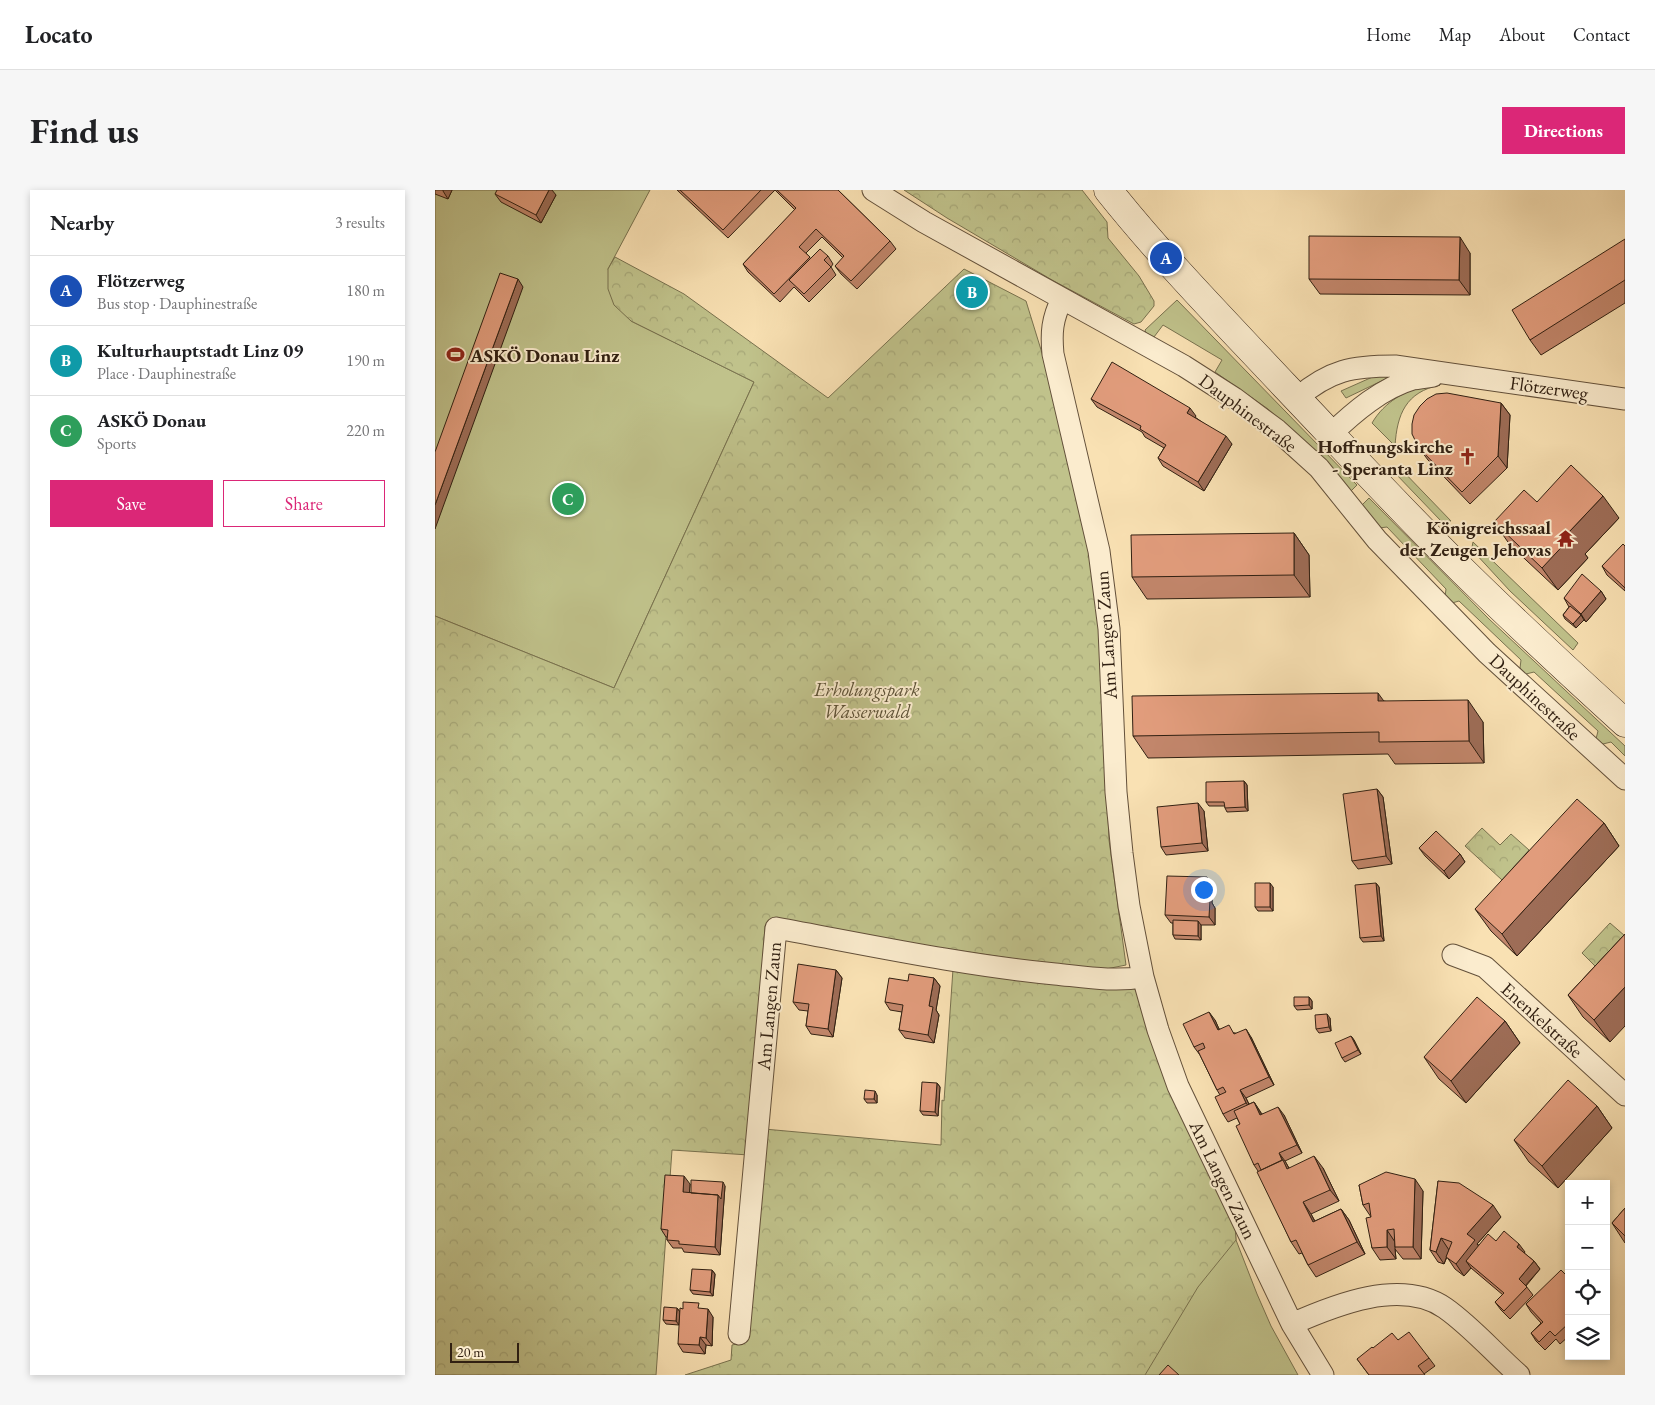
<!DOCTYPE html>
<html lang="en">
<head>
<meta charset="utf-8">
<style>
  body { margin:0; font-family:"EB Garamond",serif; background:#f6f6f6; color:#202124 }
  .controls { position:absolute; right:15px; bottom:15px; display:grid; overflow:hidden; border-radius:0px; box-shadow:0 2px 8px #0003 }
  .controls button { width:45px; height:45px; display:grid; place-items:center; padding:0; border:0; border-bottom:1px solid #e0e0e0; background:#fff; color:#202124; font:25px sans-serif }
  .scale { position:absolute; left:15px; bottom:12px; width:69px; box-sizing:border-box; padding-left:5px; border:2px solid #312012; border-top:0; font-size:14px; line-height:18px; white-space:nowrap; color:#312012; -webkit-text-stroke:4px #fbecce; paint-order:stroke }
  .you { position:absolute; left:768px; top:699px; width:18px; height:18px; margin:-12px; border:4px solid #fff; border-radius:50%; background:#1a73e8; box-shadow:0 0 0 8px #1a73e833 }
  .badge { display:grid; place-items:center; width:32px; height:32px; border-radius:50%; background:#db2777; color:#fff; font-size:16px; font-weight:700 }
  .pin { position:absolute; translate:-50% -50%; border:2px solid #fff; box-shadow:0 1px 5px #0006 }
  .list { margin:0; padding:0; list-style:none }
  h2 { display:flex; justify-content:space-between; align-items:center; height:65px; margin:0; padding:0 20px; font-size:21px }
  h2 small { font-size:16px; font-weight:400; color:#757577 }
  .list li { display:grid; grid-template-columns:32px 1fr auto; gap:15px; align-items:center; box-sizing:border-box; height:70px; padding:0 20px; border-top:1px solid #e0e0e0 }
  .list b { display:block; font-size:19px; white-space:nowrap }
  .list p { margin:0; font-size:16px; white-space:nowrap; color:#757577 }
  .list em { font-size:16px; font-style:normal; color:#757577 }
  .actions { display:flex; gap:10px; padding:15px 20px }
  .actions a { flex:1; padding:11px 0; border:1px solid #db2777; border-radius:0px; text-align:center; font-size:18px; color:#db2777 }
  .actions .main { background:#db2777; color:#fff }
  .icon { flex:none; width:28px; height:28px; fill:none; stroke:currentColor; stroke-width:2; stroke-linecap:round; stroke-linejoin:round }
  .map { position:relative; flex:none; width:1190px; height:1185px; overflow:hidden; border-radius:0px }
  header { display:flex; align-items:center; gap:30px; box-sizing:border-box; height:70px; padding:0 25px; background:#fff; border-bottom:1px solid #e0e0e0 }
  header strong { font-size:24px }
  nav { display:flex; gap:28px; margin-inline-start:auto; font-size:18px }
  .intro { display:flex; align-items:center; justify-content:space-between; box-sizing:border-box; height:120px; padding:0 30px }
  h1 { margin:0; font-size:35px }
  .button { padding:12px 22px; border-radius:0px; background:#db2777; color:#fff; font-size:18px; font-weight:700 }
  main { display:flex; gap:30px; padding:0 30px }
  aside { flex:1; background:#fff; border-radius:0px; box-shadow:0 2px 8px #0003 }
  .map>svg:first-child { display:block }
</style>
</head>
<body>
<header>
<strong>Locato</strong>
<nav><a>Home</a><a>Map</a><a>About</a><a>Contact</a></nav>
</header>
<div class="intro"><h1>Find us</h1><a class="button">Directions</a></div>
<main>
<aside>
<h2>Nearby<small>3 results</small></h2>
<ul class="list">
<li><span class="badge" style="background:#1a4fb4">A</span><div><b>Flötzerweg</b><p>Bus stop · Dauphinestraße</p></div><em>180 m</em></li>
<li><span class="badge" style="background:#0f9aa8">B</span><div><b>Kulturhauptstadt Linz 09</b><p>Place · Dauphinestraße</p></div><em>190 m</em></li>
<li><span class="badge" style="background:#2e9e5b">C</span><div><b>ASKÖ Donau</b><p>Sports</p></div><em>220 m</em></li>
</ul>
<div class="actions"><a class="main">Save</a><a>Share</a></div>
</aside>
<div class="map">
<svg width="1190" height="1185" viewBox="0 0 1190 1185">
  <defs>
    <pattern id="forest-crowns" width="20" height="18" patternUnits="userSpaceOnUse" patternTransform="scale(1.25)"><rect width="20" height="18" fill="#c0c28b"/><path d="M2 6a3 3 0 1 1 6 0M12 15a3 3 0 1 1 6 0" fill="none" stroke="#a5a677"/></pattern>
  </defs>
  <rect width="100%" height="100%" fill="#f9e1b3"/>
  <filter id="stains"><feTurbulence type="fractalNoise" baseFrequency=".004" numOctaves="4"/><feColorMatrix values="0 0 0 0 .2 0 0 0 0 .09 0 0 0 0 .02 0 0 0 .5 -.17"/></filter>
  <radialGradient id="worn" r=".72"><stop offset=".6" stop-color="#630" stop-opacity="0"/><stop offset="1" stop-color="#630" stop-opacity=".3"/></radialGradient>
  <path fill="#c0c28b" stroke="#78714e" d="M0 0H215L173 79 196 131 319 192 179 498 0 426Z
    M742 110 922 295 916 301 883 265 833 219 780 182 787 170 728 135 719 147 711 143 710 140Z
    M942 185H959L911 208 906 201Z
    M993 195H1005C971 202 962 224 960 256L937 233C950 211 970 201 993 195Z
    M964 277 1016 331H1006L959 282Z
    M934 308 1054 429 1190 556V566L1176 552 1168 554 1161 549 1163 541 1099 482 1091 484 1085 478 1086 470 1024 411 1017 413 1010 407 1011 399 952 337 944 338 926 316Z
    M1038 352 1143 453 1138 460 1075 401 1039 362 1037 357Z
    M800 1035 801 1050 822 1104 836 1136 863 1185H695Z"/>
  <path fill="url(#forest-crowns)" stroke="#78714e" d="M469 0H647L672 32 673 48 704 86 719 111V116L706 132 699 134 617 90 512 28Z
    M180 67 249 104 393 208 529 79 591 111 607 163 651 340 666 442 674 650 691 775 661 781 466 752 330 736 314 965 237 960 221 1185H0V426L179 498 319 192 196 131 179 115 173 99V79Z
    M1047 638 1065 655 1076 644 1094 660 1067 690 1030 656Z
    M1175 733 1190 746 1164 780 1147 763Z
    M518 779 705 799 800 1035 801 1050 763 1097 710 1185H250L296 1170 297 1155 311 1152 329 939 506 955 507 910 509 911Z"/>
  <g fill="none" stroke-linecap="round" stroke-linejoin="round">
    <defs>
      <path id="street" d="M438 0 489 32 749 176 799 208 842 240 884 278 942 350 1052 463 1190 589
        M627 109C617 129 616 143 618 164L664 361 674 439 681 602 687 663 694 716 708 787 723 840 743 896 857 1134 888 1185
        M862 208C895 180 917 176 960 176L1190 209
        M896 244C919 222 947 198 978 189 984 188 991 187 998 186
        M1018 765 1050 777 1190 905
        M857 1134C900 1115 966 1088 1010 1118 1037 1137 1059 1163 1084 1185
        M304 1144 341 738C434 755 527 775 620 784 650 787 679 792 708 787"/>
      <path id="secondary" d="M673 0C728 69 790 132 850 196 909 258 967 321 1028 381 1081 433 1135 483 1190 533"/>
    </defs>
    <use href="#street" stroke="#63503a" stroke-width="23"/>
    <use href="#secondary" stroke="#312012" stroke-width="29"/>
    <use href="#street" stroke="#fbecce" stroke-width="21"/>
    <use href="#secondary" stroke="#fbecce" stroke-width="28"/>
  </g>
  <path fill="#c2866b" stroke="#312012" d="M0 0H17L13 9 0 4Z
    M242 0H340L293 48Z
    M340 0H403L455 51 461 59 422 99 406 84 400 76 408 68 387 47 371 63 376 69 393 66 398 74 396 77 401 85 374 112 359 97 345 112 313 82 308 74 360 20Z
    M60 4 121 5 106 33 66 12Z
    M1190 49V113L1106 165 1095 150Z
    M1035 63V105L885 104 874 89Z
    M656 209 761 226 760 227 797 254 769 301 728 276 723 268 729 258 710 247 707 242 662 217Z
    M1066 213 1075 225 1072 278 1035 314 993 270 984 258Z
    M1102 312 1184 328 1150 364 1153 368 1123 400 1075 355 1059 332Z
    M859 343 874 365 875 407 712 409 697 387Z
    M1190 356V401L1172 385 1167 376Z
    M1166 401 1171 409 1151 432 1149 430 1141 438 1130 429 1128 425 1134 417 1129 408Z
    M949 511 1048 532 1049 573 960 574 953 564 713 568 698 546Z
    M809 591 812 595 813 621 792 622 790 618V616H774L771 612Z
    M942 599 948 607 957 674 923 679 917 671Z
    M769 621 773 661 731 665 726 657Z
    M1169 633 1184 656 1082 766 1056 741 1040 719Z
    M984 658 1025 664 1030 672 1014 689 990 666Z
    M772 687 777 695V713L780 718V735H766V750L740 749 738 745V733H736L730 725Z
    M941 693 944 697 949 751 928 752 925 748Z
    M838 697V721H823L820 717Z
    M1190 744 1175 852 1148 827 1133 805Z
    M401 780 407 788 398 847 376 844 371 836 373 821 364 820 358 812Z
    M499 788 505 796 501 820 504 825 499 853 470 848 464 840 467 822 455 820 450 812 473 791Z
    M874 807 877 811V819L862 820 859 816Z
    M895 828 896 841 884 843 881 839Z
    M780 830 784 839 816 847 839 895 811 908 814 914 819 912 827 924 849 925 867 963 850 971 854 978H888L904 1011 876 1024 880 1031 906 1019 914 1030 930 1064 881 1087 873 1075 867 1063 864 1064 856 1052 823 981 819 975 805 934 802 928 793 932 788 924 785 905 782 900 765 865 759 857Z
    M1070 831 1085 853 1031 913 1004 889 989 867Z
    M916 846 919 850 926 864 910 872 907 868Z
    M502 893 505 897 503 926 488 925 485 921Z
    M442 905V913H432L429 909Z
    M1162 916 1177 938 1123 998 1094 972 1079 950Z
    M1003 991 1066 1027 1042 1054 1043 1055 1061 1051 1090 1062 1089 1063 1099 1071 1105 1079 1091 1096 1098 1105 1075 1129 1066 1120 1060 1112 1068 1105 1036 1078 1029 1086 1020 1079 1012 1067 1009 1074 1003 1072 995 1060Z
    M255 994 254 1003 290 996 285 1065 249 1062 247 1058H238L232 1050V1047H231L226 1039Z
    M924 995 988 1001 986 1069H968L960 1059 961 1069 945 1070 937 1058 936 1027 928 1015Z
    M1190 1018V1053L1177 1033Z
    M277 1080 280 1084 278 1106 258 1104 255 1100Z
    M1134 1088V1146L1125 1154 1121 1149 1110 1160 1101 1151 1096 1143 1106 1133 1096 1122 1091 1114Z
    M242 1118 245 1122 244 1135 231 1134 228 1130Z
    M267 1119 278 1127 277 1156 271 1155 270 1164 248 1162 243 1154Z
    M963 1150 994 1168 1000 1176 989 1184 990 1185H934L922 1169Z"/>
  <path fill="#9e6d57" stroke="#312012" d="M8 0H17L13 9 8 1Z
    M114 0H117L121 5 106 33 101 25Z
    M1025 47 1035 63V105L1024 90Z
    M83 89 88 97 0 339V315Z
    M1066 213 1075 225 1072 278 1063 266Z
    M755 218 761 226 758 231 752 223Z
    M791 246 797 254 769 301 763 292Z
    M1168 306 1184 328 1150 364 1153 368 1123 400 1107 378 1134 342Z
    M859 343 874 365 875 407 859 385Z
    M1166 401 1171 409 1151 432 1146 424Z
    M1146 425 1149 430 1141 438 1138 434Z
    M943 503 959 525 943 511Z
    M1033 510 1048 532 1049 573 1034 551Z
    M809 591 812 595 813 621 810 617Z
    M942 599 948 607 957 674 951 666Z
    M763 613 769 621 773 661 767 653Z
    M1169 633 1184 656 1082 766 1067 744Z
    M1025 664 1030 672 1014 689 1009 681Z
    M772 687 777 695V713L780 718V735L774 727 771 710Z
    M835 693 838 697V721L835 717Z
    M941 693 944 697 949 751 946 746Z
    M763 731 766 735V750L763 746Z
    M401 780 407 788 398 847 393 839Z
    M499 788 505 796 501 820 504 825 499 853 493 845 494 816Z
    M1190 797V836L1175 852 1159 830Z
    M874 807 877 811V819L874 815Z
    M774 822 780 830 788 848 783 840Z
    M892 824 895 828 896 841 894 837Z
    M1070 831 1085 853 1031 913 1016 891Z
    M811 839 816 847 839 895 834 887Z
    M916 846 919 850 926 864 923 860Z
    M502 893 505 897 503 926 500 922Z
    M805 900 811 908 817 921 811 913Z
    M440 901 442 905V913L439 909Z
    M819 912 824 920 831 933 825 925Z
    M1162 916 1177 938 1123 998 1107 976Z
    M843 917 849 925 867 963 862 955Z
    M844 963 850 971 856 982 852 979Z
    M879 966 888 978 904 1011 895 1000Z
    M249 986 255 994 254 1010 248 1002Z
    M980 989 988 1001 986 1069 978 1057Z
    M288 992 290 996 285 1065 280 1057 283 1005Z
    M868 1012 876 1024 886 1044 878 1032Z
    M1058 1015 1066 1027 1042 1054 1048 1062 1031 1071 1036 1078 1029 1086 1021 1074 1032 1044Z
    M906 1019 914 1030 930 1064 922 1052Z
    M952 1040 960 1052V1059L961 1069 952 1057Z
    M1006 1048 1014 1060 1009 1074 1001 1062Z
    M1084 1054 1090 1062 1088 1065 1082 1057Z
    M1099 1071 1105 1079 1089 1097 1084 1089Z
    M277 1080 280 1084 278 1106 275 1102Z
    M242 1118 245 1122 244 1135 241 1131Z
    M273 1119 278 1127 277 1156 271 1148Z
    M265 1147 271 1155 270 1164 264 1155Z"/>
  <path fill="#e19c7c" stroke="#312012" d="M62 0H114L101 25 60 4Z
    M245 0H326L288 40Z
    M342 0H403L455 51 416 91 400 76 409 66 381 39 364 57 375 67 339 104 308 74 361 18Z
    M874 46 1025 47 1024 90 874 89Z
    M1190 49V90L1095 150 1077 120Z
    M385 59 393 66 389 70 396 77 369 104 354 90Z
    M65 83 83 89 0 315V262Z
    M677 172 755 218 752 223 791 246 763 292 723 268 731 255 705 239 706 236 656 209Z
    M1012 203 1066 213 1063 266 1027 302 984 258 977 244V234L979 225 985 216 992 209 1001 204Z
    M1136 275 1168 306 1134 342 1137 346 1107 378 1059 332 1089 300 1102 312Z
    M859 343V385L697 387 696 345Z
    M1188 354 1190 356V398L1167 376Z
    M1147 384 1166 401 1146 424 1129 408Z
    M1135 416 1146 425 1138 434 1128 425Z
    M943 503V511L1033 510 1034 551 944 552V542L698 546 697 506Z
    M809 591 810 617 790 618 789 612H771V592Z
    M942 599 951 666 917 671 908 604Z
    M1142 609 1169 633 1067 744 1040 719Z
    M763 613 767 653 726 657 722 617Z
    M1001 641 1025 664 1009 681 984 658Z
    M732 686 772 687 771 710H775L774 727 730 725Z
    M820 693H835V717H820Z
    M941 693 946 746 925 748 920 695Z
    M738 730 763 731V746L738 745Z
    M1190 744V797L1159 830 1133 805Z
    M363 774 401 780 393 839 371 836 374 814 358 812Z
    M474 784 499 788 494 816 498 817 493 845 464 840 468 815 450 812 454 788 473 791Z
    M859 807H874V815L859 816Z
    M1042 807 1070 831 1016 891 989 867Z
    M774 822 783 840 794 835 799 844 811 839 834 887 805 900 811 913 788 924 780 907 791 902 788 897 782 900 763 861 770 858 768 853 759 857 748 834Z
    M892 824 894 837 881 839 880 825Z
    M916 846 923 860 907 868 900 853Z
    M1133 890 1162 916 1107 976 1079 950Z
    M487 892 502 893 500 922 485 921Z
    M430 900 440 901 439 909H429Z
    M819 912 825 925 843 917 862 955 844 963 847 970 826 980 823 973 819 975 801 936 805 934 799 921Z
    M879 966 895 1000 868 1012 878 1032 906 1019 922 1052 873 1075 861 1050 856 1052 822 982 848 970 852 979Z
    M951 982 980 989 978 1057H960L959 1039 952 1040V1057L937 1058 931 1028 936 1027 934 1013 928 1015 924 995Z
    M230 985 249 986 248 1002 283 1005 280 1057 244 1054V1051L232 1050 233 1040 226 1039Z
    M256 990 288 992 286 1009 283 1005 256 1003Z
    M1003 991 1024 993 1058 1015 1032 1044 1040 1050 1021 1074 1011 1067 1017 1052 1006 1048 1001 1062 995 1060Z
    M1190 1018V1046L1177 1033Z
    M1069 1041 1084 1054 1082 1057 1099 1071 1084 1089 1092 1097 1069 1121 1060 1112 1069 1103 1031 1071 1053 1044 1061 1051Z
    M257 1079 277 1080 275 1102 255 1100Z
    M1126 1080 1134 1088V1133L1120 1146 1115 1141 1104 1152 1096 1143 1108 1132 1091 1114Z
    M248 1112 264 1113 263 1118 273 1119 271 1148 265 1147 264 1155 243 1154 245 1118 248 1119Z
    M229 1117 242 1118 241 1131 228 1130Z
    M974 1142 994 1168 983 1176 990 1185H934L922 1169 937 1157 938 1158 957 1143 963 1150Z
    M733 1175 744 1185H724Z"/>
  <defs>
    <symbol id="stadium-bare" viewBox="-9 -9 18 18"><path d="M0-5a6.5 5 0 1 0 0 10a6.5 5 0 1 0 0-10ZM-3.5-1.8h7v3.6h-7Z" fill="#8f2418" stroke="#fbecce" stroke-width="2.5" paint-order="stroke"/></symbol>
    <symbol id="church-bare" viewBox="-9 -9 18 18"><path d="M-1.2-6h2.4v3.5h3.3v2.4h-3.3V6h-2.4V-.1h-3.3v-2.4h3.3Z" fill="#8f2418" stroke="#fbecce" stroke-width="2.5" paint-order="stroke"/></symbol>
    <symbol id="temple-bare" viewBox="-9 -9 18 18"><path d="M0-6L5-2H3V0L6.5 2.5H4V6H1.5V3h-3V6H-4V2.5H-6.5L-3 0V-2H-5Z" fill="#8f2418" stroke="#fbecce" stroke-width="2.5" paint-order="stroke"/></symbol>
  </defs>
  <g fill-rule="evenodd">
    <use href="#stadium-bare" x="8" y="152" width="25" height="25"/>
    <use href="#church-bare" x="1020" y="254" width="25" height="25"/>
    <use href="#temple-bare" x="1118" y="336" width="25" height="25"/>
  </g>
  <g text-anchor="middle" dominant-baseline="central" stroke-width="4" stroke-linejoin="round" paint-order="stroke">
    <g font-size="19" font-weight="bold" fill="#312012" stroke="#fbecce" text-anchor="end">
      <text x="35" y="165" text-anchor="start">ASKÖ Donau Linz</text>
      <text x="1018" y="256">Hoffnungskirche<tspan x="1018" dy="22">- Speranta Linz</tspan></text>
      <text x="1116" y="337">Königreichssaal<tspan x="1116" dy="22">der Zeugen Jehovas</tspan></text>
    </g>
    <g font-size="19" fill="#312012" stroke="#fbecce">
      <text transform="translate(1114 198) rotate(8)">Flötzerweg</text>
      <text transform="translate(813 223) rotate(37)">Dauphinestraße</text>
      <text transform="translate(671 445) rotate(-94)">Am Langen Zaun</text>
      <text transform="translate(1100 507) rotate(43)">Dauphinestraße</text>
      <text transform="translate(334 816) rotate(-85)">Am Langen Zaun</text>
      <text transform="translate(1107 830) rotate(42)">Enenkelstraße</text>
      <text transform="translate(788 990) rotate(64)">Am Langen Zaun</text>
    </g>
    <g font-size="19" font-style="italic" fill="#5c5136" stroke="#fbecce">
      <text x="432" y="499">Erholungspark<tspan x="432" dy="22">Wasserwald</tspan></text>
    </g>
  </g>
  <rect width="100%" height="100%" filter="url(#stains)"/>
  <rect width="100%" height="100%" fill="url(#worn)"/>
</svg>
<div class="controls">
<button>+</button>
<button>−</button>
<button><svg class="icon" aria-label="locate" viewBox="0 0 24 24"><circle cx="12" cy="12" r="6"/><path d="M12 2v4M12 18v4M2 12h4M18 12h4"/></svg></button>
<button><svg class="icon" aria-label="layers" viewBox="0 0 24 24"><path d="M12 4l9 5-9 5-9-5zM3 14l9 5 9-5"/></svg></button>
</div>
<div class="scale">20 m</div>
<div class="you"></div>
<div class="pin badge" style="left:731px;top:68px;background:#1a4fb4">A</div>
<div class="pin badge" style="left:537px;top:102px;background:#0f9aa8">B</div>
<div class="pin badge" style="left:133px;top:309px;background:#2e9e5b">C</div>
</div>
</main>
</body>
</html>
